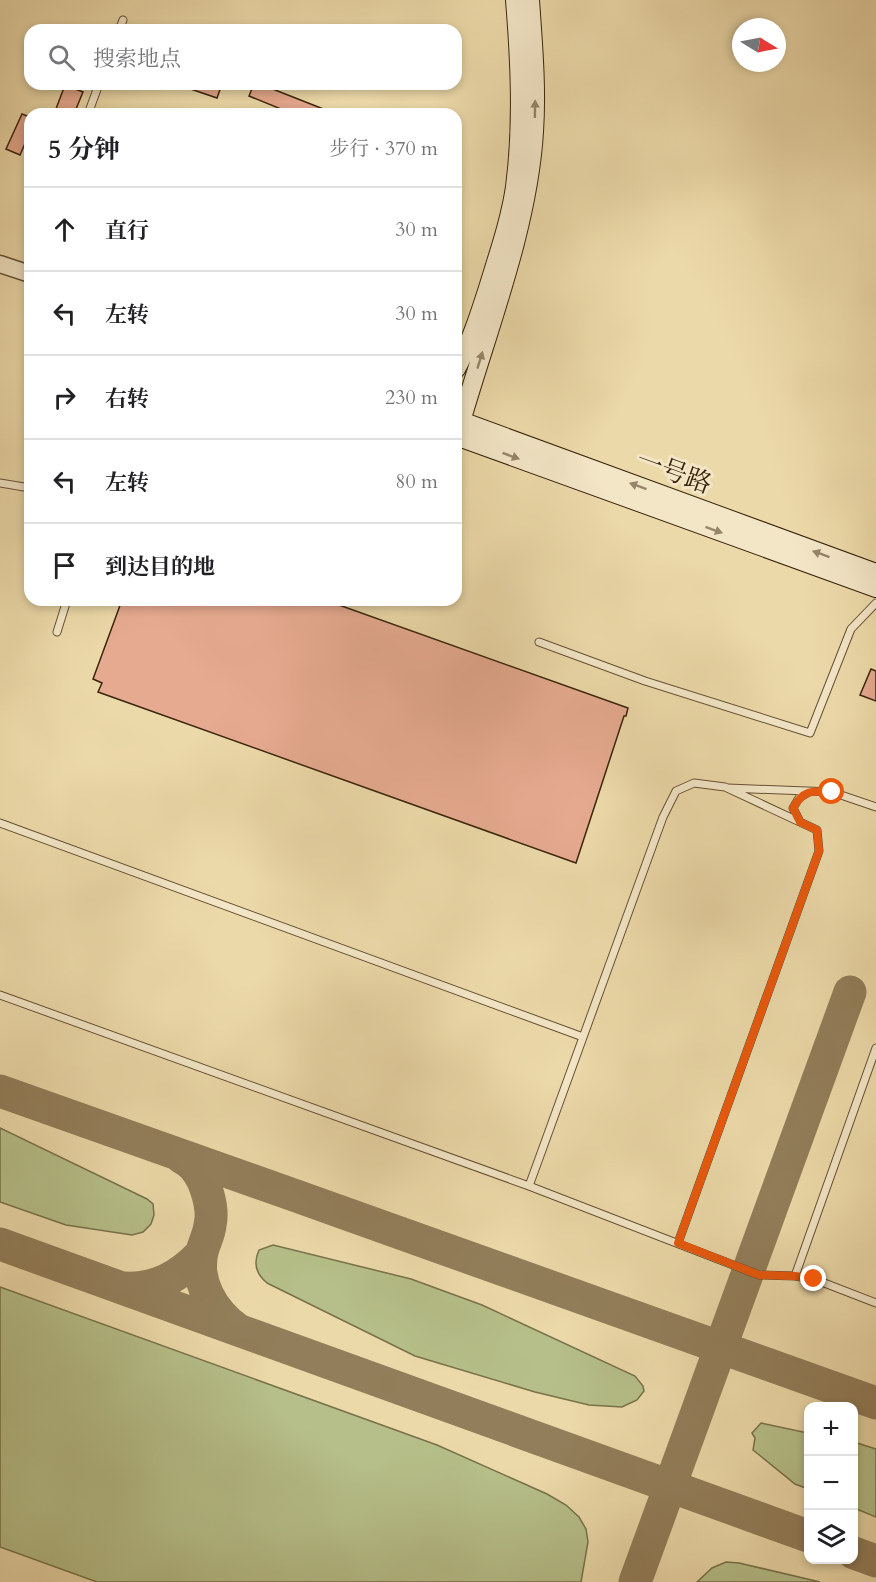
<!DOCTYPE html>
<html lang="zh">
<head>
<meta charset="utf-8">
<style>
  body { margin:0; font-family:Cardo,"Noto Serif SC",serif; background:#f2f2f2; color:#202124 }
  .controls { position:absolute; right:18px; bottom:18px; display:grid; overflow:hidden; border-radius:12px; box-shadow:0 3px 9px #0003 }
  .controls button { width:54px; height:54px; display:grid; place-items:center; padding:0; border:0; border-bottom:2px solid #e0e0e0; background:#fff; color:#202124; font:30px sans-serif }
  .compass { position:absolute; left:732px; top:18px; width:54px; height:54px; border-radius:50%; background:#fff; box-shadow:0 3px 9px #0003; rotate:100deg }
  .stop { position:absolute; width:18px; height:18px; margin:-14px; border:4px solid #ea580c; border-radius:50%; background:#fff }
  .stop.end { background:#ea580c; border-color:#fff; box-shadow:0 2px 6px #0008 }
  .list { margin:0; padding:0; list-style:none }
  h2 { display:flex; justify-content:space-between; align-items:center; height:78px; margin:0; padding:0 24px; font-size:26px }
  h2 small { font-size:20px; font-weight:400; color:#757577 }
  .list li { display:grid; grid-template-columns:39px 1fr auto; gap:18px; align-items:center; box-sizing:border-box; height:84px; padding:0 24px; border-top:2px solid #e0e0e0 }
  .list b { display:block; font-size:22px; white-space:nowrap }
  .list em { font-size:20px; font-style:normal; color:#757577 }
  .icon { flex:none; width:33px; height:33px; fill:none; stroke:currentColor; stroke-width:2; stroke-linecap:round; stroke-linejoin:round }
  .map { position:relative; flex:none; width:876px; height:1582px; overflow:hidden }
  .search { position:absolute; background:#fff; box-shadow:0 3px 9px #0003; left:24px; top:24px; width:438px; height:66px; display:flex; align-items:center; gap:15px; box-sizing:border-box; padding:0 21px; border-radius:18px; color:#757577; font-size:22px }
  .panel { position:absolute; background:#fff; box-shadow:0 3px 9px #0003; left:24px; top:108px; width:438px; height:498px; border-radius:18px }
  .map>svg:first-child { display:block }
</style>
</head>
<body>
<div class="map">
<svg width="876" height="1582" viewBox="0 0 876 1582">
  <rect width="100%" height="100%" fill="#ecd9a9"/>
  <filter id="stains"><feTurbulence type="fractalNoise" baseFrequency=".00333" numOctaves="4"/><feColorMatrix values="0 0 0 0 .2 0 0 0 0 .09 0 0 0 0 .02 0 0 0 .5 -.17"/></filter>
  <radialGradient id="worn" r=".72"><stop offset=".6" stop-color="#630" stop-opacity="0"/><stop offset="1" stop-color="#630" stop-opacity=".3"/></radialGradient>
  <path fill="#b6bf89" stroke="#78724a" stroke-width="1.5" d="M0 1128 147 1199 153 1204 154 1215 151 1224 143 1232 132 1235 66 1225 0 1202Z
    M273 1245 411 1279 482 1305 635 1376 643 1386 644 1391 637 1400 622 1407 589 1405 535 1392 415 1356 267 1283C256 1274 253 1263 259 1250Z
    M0 1287 437 1445 547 1494 566 1505 579 1517 586 1529 588 1542 581 1582H97L0 1547Z
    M761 1423 808 1433V1489L795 1484 753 1450 755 1438 752 1433Z
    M854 1442 876 1449V1517L854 1508Z
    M726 1562 739 1563 820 1582H697L712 1568Z"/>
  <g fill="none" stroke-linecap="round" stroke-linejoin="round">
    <path stroke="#927e5a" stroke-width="33" d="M0 1091C292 1195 585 1297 876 1403
      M180 1156C185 1160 191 1163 195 1168 206 1181 214 1209 210 1225 209 1235 204 1243 202 1252 195 1282 213 1312 237 1329
      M0 1244 808 1536
      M124 1288C156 1290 180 1276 201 1254
      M854 1553 876 1561
      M635 1582 850 992"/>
  </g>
  <path fill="#e6aa90" stroke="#39240c" stroke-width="1.5" d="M176 84H222L217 98Z
    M254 84H260L336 114H293L249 96Z
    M65 85 83 92 74 114H54Z
    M22 114 30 117V132L20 155 6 149Z
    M122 600H325L628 708 626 716H624L576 863 98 692 102 683 93 679Z
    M871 669 876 671V701L860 695Z"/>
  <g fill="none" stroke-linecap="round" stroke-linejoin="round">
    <defs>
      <path id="service" d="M119 30 123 20
        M88 114 99 84
        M0 483 30 488
        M57 632 67 600
        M539 642 645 681 810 733 851 629 876 603
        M728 788 832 792 876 807
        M800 822 793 808 799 798 809 792
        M0 823 583 1037
        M0 995 529 1186 759 1275 795 1276 814 1279 876 1303
        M529 1186 663 817 676 791 694 783 725 787 817 830 819 851 678 1243
        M795 1276 876 1048"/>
      <path id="tertiary" d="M0 264 30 274"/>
      <path id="secondary" d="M456 369C470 344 479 316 488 288 498 255 510 221 515 187 523 124 520 62 515 0
        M456 417 461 421 876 573
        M458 432C485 336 528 231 534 132 537 88 533 44 530 0
        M456 436 876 588"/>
    </defs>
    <use href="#service" stroke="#665133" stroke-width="9"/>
    <use href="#tertiary" stroke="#665133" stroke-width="19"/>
    <use href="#secondary" stroke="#39240c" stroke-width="20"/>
    <use href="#service" stroke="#f3e6c7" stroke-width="7"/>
    <use href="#tertiary" stroke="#f3e6c7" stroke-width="16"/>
    <use href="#secondary" stroke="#f3e6c7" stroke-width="18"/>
  </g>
  <defs><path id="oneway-solid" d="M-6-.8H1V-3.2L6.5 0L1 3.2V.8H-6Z" transform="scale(1.5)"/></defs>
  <g fill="#96856a">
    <use href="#oneway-solid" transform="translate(535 109) rotate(-89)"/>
    <use href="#oneway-solid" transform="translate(480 360) rotate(-73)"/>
    <use href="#oneway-solid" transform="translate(511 456) rotate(20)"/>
    <use href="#oneway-solid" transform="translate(638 486) rotate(-160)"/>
    <use href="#oneway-solid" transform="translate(714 530) rotate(20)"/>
    <use href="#oneway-solid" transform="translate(821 554) rotate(-160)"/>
  </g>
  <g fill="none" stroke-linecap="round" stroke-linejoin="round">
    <path stroke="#ea580c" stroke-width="8" d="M814 1279 795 1276 759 1275 678 1243 819 851 817 830 800 822 793 808C804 789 812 791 832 792"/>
  </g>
  <g text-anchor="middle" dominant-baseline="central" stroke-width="6" stroke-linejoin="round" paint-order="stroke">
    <g font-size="26" fill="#39240c" stroke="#f3e6c7">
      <text transform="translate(674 472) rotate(20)">一号路</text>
    </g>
  </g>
  <rect width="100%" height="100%" filter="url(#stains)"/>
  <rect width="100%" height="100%" fill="url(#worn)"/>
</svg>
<div class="controls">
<button>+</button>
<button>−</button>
<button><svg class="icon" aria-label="layers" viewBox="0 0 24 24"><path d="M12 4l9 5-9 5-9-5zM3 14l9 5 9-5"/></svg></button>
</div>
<svg class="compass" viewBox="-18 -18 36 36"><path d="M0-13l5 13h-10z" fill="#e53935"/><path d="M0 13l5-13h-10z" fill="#757577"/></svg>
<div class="stop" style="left:832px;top:792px"></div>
<div class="stop end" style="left:814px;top:1279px"></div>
<div class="search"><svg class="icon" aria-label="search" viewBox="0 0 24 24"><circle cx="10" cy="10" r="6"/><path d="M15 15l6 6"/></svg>搜索地点</div>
<section class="panel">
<h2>5 分钟<small>步行 · 370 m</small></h2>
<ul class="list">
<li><svg class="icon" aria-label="ahead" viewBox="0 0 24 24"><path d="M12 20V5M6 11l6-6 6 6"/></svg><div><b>直行</b></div><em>30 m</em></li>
<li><svg class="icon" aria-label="left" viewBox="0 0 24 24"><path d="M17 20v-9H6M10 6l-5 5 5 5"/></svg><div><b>左转</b></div><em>30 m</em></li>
<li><svg class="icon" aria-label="right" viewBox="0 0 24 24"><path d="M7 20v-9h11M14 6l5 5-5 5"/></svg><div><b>右转</b></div><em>230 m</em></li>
<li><svg class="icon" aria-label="left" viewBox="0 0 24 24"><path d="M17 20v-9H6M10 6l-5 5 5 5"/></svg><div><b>左转</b></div><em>80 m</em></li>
<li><svg class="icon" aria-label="arrive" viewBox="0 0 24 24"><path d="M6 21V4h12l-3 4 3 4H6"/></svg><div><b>到达目的地</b></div></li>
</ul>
</section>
</div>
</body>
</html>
